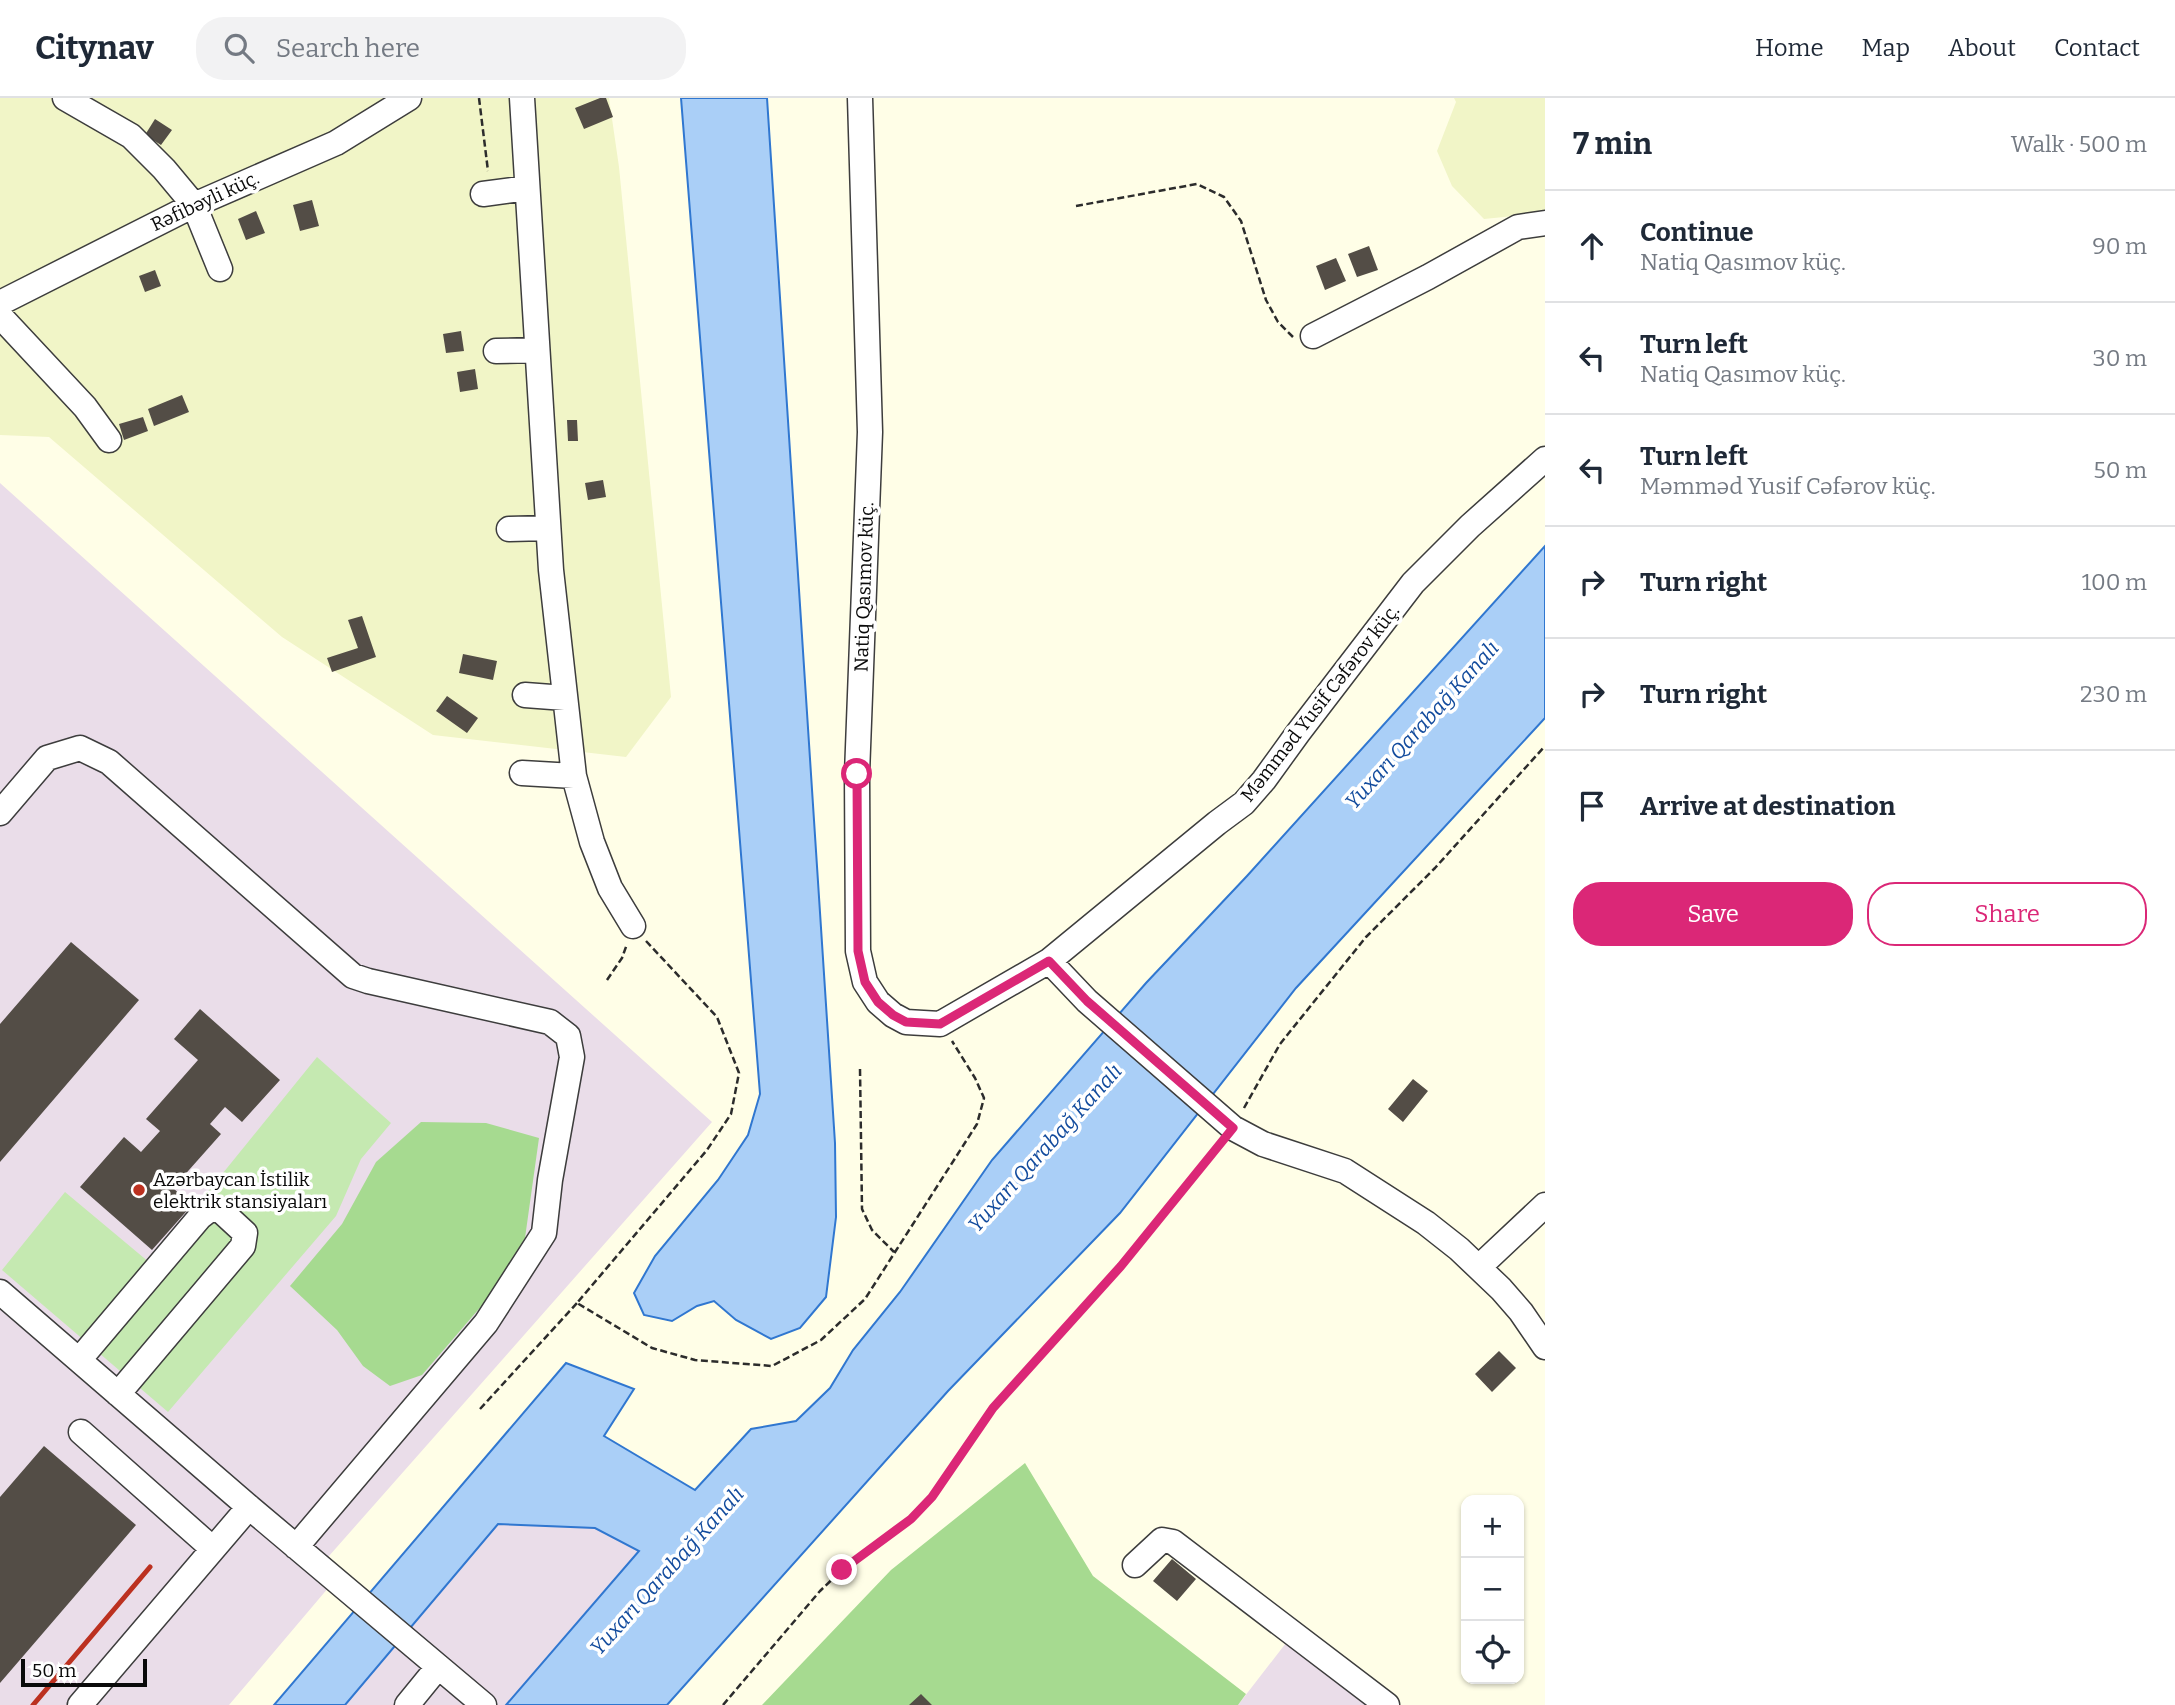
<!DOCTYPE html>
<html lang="en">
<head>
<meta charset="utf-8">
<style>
  body { margin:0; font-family:Bitter,serif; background:#f2f2f3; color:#1f2937 }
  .controls { position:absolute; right:21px; bottom:21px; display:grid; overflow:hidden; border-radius:14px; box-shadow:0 2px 5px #0004 }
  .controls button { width:63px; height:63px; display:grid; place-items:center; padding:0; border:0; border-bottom:2px solid #e0e1e3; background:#fff; color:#1f2937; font:35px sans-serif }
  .scale { position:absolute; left:21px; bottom:18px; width:126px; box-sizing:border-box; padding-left:7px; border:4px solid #0a0a0a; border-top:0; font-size:19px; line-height:24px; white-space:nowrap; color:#0a0a0a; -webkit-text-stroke:5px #fff; paint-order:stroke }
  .stop { position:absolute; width:21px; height:21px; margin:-16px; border:5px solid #db2777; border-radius:50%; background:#fff }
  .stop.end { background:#db2777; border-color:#fff; box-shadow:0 2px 7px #0008 }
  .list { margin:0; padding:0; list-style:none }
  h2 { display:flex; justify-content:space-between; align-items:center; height:91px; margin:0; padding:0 28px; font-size:30px }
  h2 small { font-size:23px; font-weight:400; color:#747a83 }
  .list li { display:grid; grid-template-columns:46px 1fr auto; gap:21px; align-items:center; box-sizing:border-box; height:112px; padding:0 28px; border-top:2px solid #e0e1e3 }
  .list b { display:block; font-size:26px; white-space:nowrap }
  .list p { margin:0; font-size:23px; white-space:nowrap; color:#747a83 }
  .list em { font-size:23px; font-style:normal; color:#747a83 }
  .actions { display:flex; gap:14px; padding:21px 28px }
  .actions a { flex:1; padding:16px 0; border:2px solid #db2777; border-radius:28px; text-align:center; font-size:24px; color:#db2777 }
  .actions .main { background:#db2777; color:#fff }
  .icon { flex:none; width:38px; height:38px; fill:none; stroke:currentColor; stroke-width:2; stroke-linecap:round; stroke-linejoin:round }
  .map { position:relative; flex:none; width:1545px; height:1607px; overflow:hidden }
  header { display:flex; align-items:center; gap:42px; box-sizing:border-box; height:98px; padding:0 35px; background:#fff; border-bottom:2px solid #e0e1e3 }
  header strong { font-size:33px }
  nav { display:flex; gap:38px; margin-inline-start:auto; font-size:24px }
  .search { width:490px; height:63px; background:#f2f2f3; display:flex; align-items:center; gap:18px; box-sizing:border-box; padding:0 24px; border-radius:28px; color:#747a83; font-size:26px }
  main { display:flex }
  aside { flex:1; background:#fff }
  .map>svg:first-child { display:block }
</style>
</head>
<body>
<header>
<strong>Citynav</strong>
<div class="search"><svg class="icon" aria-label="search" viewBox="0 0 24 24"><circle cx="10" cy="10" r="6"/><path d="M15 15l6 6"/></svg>Search here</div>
<nav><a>Home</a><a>Map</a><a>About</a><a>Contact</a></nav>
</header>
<main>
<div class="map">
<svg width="1545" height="1607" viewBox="0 0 1545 1607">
  <rect width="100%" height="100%" fill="#fffee7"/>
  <path fill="#eadde9" d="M0 385 712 1024 314 1475 329 1489 229 1607H0Z
    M497 1426 595 1430 639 1453 506 1607H345Z
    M1286 1545 1367 1607H1238Z"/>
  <path fill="#f1f5c7" d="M0 0H609L619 69 671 599 626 659 433 637 282 539 49 339 0 337Z
    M1454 0H1545V115L1484 121 1452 88 1437 53 1456 4Z"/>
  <path fill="#c5e9b1" d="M317 959 391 1025 361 1061 336 1118 168 1314 2 1172 65 1094 150 1165Z"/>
  <path fill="#a6da90" d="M421 1024 486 1025 539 1040 525 1140 484 1205 422 1277 390 1288 363 1268 337 1232 290 1188 342 1126 376 1064Z
    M1025 1365 1093 1478 1246 1596 1238 1607H762L891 1472Z"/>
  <path fill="#aacff7" stroke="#3077d0" stroke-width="2" d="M681 0H767L835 1045 836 1119 826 1199 800 1230 771 1241 736 1222 714 1203 697 1208 672 1223 644 1217 634 1195 655 1158 718 1082 748 1037 760 996Z
    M1545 448V620L1296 890 1120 1115 948 1293 667 1607H506L639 1453 595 1430 498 1426 345 1607H274L566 1265 634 1291 604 1338 695 1392 751 1331 796 1323 830 1290 853 1252 900 1194 992 1062 1146 885 1247 778Z"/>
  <path fill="#534d46" d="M600 0H606L613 19 584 31 575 10Z
    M155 21 172 32 161 47 145 37Z
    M312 102 319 128 300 133 293 107Z
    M256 113 265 135 246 142 238 121Z
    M1369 148 1378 172 1357 179 1348 156Z
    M1336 160 1346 183 1325 192 1316 168Z
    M155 172 161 188 145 194 139 178Z
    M461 233 464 253 446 255 443 236Z
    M475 271 478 291 460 294 457 274Z
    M182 297 189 314 154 328 148 311Z
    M143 319 148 333 124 342 119 326Z
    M567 322H577L578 343H568Z
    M603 382 606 399 588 402 585 385Z
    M362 518 376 559 332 574 327 560 358 550 348 522Z
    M463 556 497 563 493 582 459 575Z
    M447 598 478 620 467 635 436 613Z
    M71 844 139 902 0 1064V926Z
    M200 911 280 982 242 1024 225 1009 210 1026 221 1036 173 1090 192 1107 152 1152 80 1089 124 1039 141 1054 160 1033 146 1021 198 962 174 941Z
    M1413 981 1428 993 1403 1024 1388 1011Z
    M1499 1253 1516 1270 1492 1294 1475 1276Z
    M44 1348 136 1427 0 1585V1399Z
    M1172 1461 1196 1481 1177 1503 1153 1483Z
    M921 1596 932 1607H909Z"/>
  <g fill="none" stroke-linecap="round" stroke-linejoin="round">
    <defs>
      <path id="minor" d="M65 0 131 38 164 71 194 107 220 171
        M522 0 551 472 574 678 592 744 610 790 633 828
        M860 0 870 334 857 676 858 853 865 884 878 904 893 917 906 924 940 926 1049 863 1217 725 1244 705 1264 682 1298 635 1413 485 1470 428 1545 361
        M483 96 527 90
        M0 205 194 107 336 45 409 0
        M0 218 85 309 109 342
        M1313 238 1428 179 1518 129 1545 125
        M496 253 537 252
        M509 431 548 430
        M525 597 565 600
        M522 675 574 678
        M0 715 47 660 80 650 109 664 353 878 368 883 550 924 568 938 572 959 550 1082 544 1135 486 1225 296 1449
        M1049 863 1087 903 1233 1030 1263 1046 1345 1073 1426 1125 1459 1151 1501 1191 1521 1214 1545 1249
        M1479 1169 1545 1107
        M0 1194 249 1409 484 1607
        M79 1262 200 1119 209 1112 219 1111 245 1135 243 1148 118 1296
        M81 1334 213 1451
        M1135 1467 1162 1442 1173 1444 1387 1607
        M80 1607 249 1409
        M407 1607 438 1569"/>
    </defs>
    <use href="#minor" stroke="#3d3d3d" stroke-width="27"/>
    <path stroke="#2c2c2c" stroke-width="2.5" stroke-dasharray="7 3.5" stroke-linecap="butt" d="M479 0 488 73
      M1076 108 1197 86 1224 99 1241 123 1266 202 1278 224 1293 239
      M646 843 717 919 739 975 731 1016 707 1052 577 1205 652 1250 695 1262 772 1268 821 1242 865 1201 977 1026 984 1000 975 980 952 943
      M607 882 622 860 627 846
      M860 971 862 1111 872 1132 894 1154
      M1244 1010 1280 946 1366 839 1435 770 1545 648
      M480 1311 577 1205
      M723 1607 820 1493 842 1472 911 1421 932 1399 993 1310 1121 1169 1220 1045"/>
    <use href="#minor" stroke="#fff" stroke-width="24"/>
    <path stroke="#bc3120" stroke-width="5" d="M33 1607 150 1469"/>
  </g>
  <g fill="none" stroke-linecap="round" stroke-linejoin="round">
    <path stroke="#db2777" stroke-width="9" d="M842 1472 911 1421 932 1399 993 1310 1121 1168 1233 1030 1087 903 1049 863 940 926 906 924 893 917 878 904 865 884 858 853 857 676"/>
  </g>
  <circle fill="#bc3120" stroke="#fff" stroke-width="2.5" cx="139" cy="1092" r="7"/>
  <g text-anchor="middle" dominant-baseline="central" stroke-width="7" stroke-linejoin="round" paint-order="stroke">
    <g font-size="19" fill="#0a0a0a" stroke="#fff">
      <text transform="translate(205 103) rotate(-25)">Rəfibəyli küç.</text>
      <text transform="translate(864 489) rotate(-88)">Natiq Qasımov küç.</text>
      <text transform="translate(1320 605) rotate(-52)">Məmməd Yusif Cəfərov küç.</text>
    </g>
    <g font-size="19" fill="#0a0a0a" stroke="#fff" text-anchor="start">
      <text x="153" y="1081">Azərbaycan İstilik<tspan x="153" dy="22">elektrik stansiyaları</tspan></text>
    </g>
    <g font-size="21" font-style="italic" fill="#124b9d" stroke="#fff">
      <text transform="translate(1422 627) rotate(-48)">Yuxarı Qarabağ Kanalı</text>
      <text transform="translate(1045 1050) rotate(-48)">Yuxarı Qarabağ Kanalı</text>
      <text transform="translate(667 1473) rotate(-48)">Yuxarı Qarabağ Kanalı</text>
    </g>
  </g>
</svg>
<div class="controls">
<button>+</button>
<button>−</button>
<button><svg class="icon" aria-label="locate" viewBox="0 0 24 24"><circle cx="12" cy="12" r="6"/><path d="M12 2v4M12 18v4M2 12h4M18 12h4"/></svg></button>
</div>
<div class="scale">50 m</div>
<div class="stop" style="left:857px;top:676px"></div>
<div class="stop end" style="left:842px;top:1472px"></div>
</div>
<aside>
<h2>7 min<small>Walk · 500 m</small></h2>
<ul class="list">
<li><svg class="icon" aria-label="ahead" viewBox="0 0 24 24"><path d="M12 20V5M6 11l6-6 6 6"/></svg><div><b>Continue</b><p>Natiq Qasımov küç.</p></div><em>90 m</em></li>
<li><svg class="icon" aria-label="left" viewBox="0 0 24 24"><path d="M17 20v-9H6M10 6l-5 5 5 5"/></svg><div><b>Turn left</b><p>Natiq Qasımov küç.</p></div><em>30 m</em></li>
<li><svg class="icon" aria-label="left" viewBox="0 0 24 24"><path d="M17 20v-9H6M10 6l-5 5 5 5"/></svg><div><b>Turn left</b><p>Məmməd Yusif Cəfərov küç.</p></div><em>50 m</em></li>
<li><svg class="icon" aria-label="right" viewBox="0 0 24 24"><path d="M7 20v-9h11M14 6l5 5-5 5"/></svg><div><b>Turn right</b></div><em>100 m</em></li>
<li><svg class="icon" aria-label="right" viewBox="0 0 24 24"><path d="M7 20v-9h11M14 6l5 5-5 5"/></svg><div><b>Turn right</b></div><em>230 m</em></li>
<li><svg class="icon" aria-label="arrive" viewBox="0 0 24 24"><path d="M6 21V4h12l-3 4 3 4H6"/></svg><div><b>Arrive at destination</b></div></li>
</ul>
<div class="actions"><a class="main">Save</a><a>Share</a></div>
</aside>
</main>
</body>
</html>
